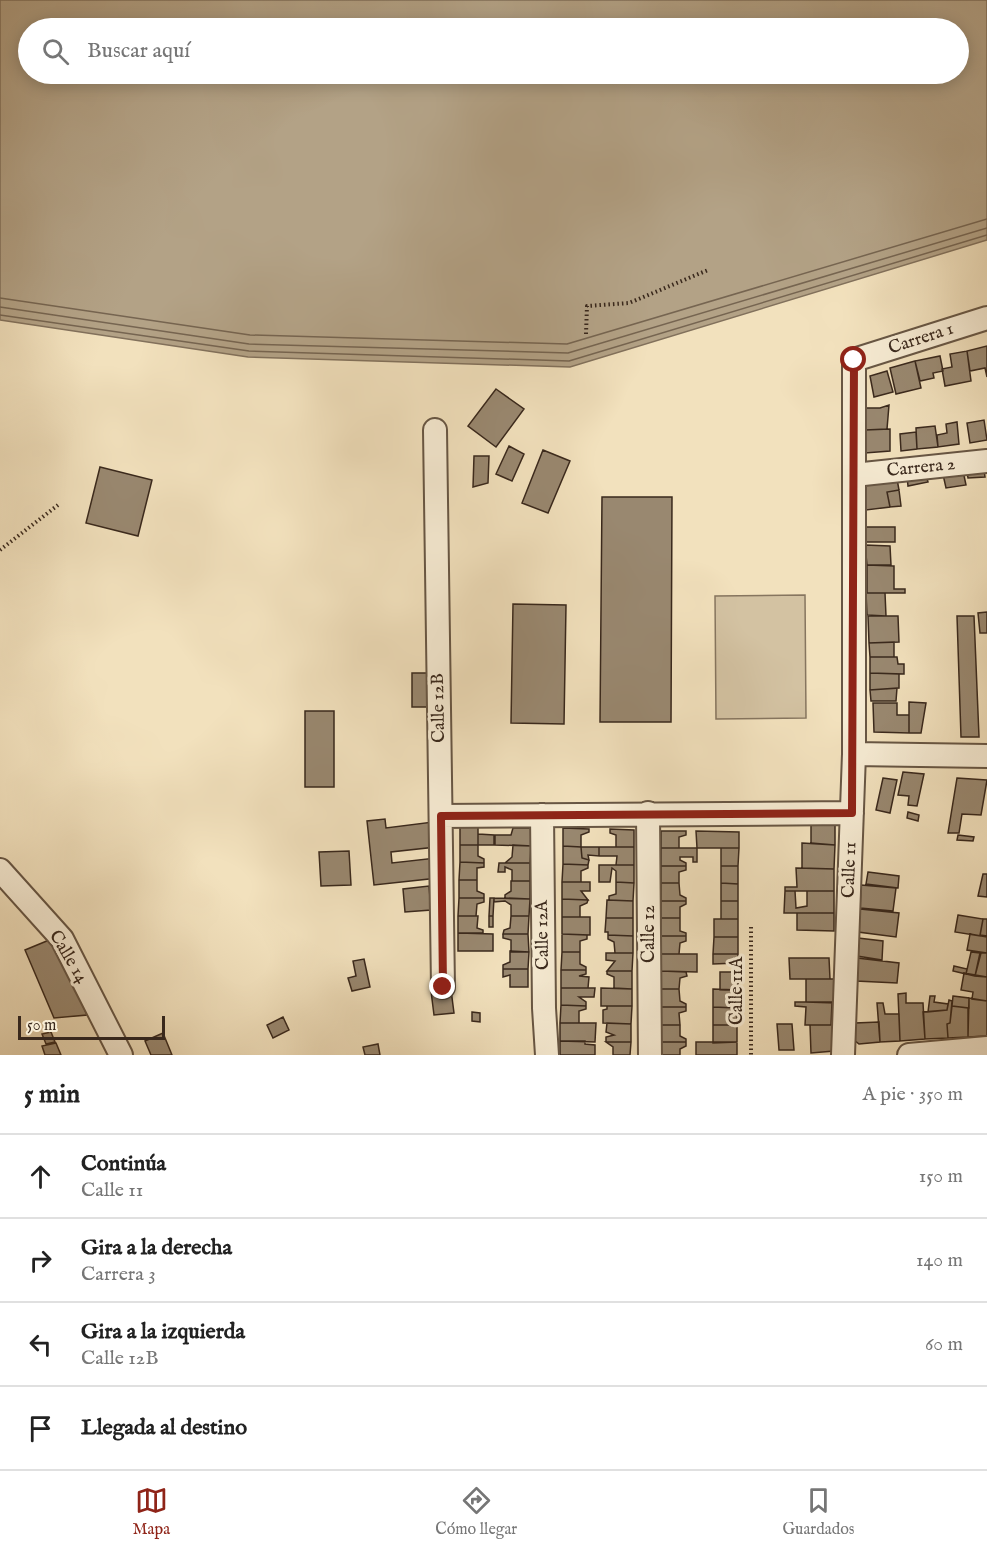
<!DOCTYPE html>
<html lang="es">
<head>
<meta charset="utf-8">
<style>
  body { margin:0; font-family:"IM FELL English",serif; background:#f2f2f2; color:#222 }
  .scale { position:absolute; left:18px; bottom:15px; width:147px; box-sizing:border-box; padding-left:6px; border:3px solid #39281c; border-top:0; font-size:16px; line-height:21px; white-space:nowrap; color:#39281c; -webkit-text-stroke:4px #f7ecd4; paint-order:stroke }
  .stop { position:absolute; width:18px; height:18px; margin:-14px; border:4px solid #8f2418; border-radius:50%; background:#fff }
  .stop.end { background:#8f2418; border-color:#fff; box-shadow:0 2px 6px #0008 }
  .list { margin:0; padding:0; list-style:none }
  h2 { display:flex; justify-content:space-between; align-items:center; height:78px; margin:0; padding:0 24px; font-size:26px }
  h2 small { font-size:20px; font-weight:400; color:#767676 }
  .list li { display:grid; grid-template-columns:39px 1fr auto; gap:18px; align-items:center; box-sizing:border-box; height:84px; padding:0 24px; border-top:2px solid #e0e0e0 }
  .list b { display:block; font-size:22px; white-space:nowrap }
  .list p { margin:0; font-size:20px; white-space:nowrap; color:#767676 }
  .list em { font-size:20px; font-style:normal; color:#767676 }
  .icon { flex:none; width:33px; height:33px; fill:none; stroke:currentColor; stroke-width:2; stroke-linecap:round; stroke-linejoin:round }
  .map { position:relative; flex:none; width:987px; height:1055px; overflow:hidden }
  .search { position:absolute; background:#fff; box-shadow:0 3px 15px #0003; left:18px; right:18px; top:18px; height:66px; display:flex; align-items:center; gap:15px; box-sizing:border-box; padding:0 21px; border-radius:33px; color:#767676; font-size:22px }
  .sheet { height:414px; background:#fff }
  nav { display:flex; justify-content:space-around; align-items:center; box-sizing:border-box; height:84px; border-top:2px solid #e0e0e0; background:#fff; font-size:16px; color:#767676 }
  nav a { display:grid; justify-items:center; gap:3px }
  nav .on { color:#8f2418 }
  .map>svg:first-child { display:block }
</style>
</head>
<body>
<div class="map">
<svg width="987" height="1055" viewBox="0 0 987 1055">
  <rect width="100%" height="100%" fill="#f2e1bd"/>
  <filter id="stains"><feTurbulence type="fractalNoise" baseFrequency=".00333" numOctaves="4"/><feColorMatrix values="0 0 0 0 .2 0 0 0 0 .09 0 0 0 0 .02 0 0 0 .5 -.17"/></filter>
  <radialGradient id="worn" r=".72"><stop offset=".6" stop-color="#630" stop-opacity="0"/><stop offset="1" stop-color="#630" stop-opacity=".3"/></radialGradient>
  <path fill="#d3c2a2" stroke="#86755f" stroke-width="1.5" d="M805 595 806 718 716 719 715 596Z"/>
  <path fill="#b3a286" stroke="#82715c" stroke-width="1.5" fill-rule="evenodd" d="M0 0H987V240L570 367 248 357 0 320ZM28 28H958V74H28Z"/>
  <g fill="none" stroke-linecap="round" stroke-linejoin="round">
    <path stroke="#766551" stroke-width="1.5" d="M0 298 250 335 567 344 987 219
      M0 307 249 344 568 353 987 228
      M0 315 249 351 569 361 987 235"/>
  </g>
  <path fill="#998870" stroke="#39281c" stroke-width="1.5" d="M987 346V377L985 368 970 371 967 351Z
    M967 351 971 381 945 386 942 369 952 367 950 354Z
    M940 356 943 371 933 373 934 378 920 381 915 361Z
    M915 361 921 388 896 394 890 368Z
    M887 371 893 392 874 397 870 376Z
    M496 389 524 409 496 447 468 426Z
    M889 405 887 429 865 430V408H880Z
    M984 420 987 440 970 443 967 423Z
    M957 422 959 444 938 447 937 435 947 433 946 424Z
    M935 426 938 447 917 449 916 428Z
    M890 429V451L865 453V430Z
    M916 432 917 449 901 451 900 434Z
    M509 446 524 454 512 481 496 474Z
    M543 450 570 461 548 513 522 503Z
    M474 456H489L488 483 473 487Z
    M983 463 985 477 968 478 966 464Z
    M962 466 966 485 946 488 942 470Z
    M100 467 152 480 138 536 86 523Z
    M925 472 928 482 908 486 907 476Z
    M897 479 899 490 887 492 890 507 866 510 865 482Z
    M899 490 901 506 890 507 887 492Z
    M602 497H672L671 722H600Z
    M865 527H895V542H865Z
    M865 545 890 546 891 565H867Z
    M867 565 894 566V589H905V593H867Z
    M866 593H885L886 616 867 615Z
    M513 604 566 605 564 724 511 723Z
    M987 612V633H980L978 613Z
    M868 616H898L899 642 869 643Z
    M957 616H974L979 737H961Z
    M894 642V657H870L869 643Z
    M870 657H897L898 664H904V674L870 673Z
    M412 673H433L434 707H412Z
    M870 673 899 674V688L870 690Z
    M897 688 896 701H871L870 690Z
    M909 702 926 703 921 733H909Z
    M873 703H897V715H909V733L874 732Z
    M305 711H334V787H305Z
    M903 772 924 774 917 806 908 805 909 796 898 795Z
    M883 778 897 780 890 813 876 810Z
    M957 778 987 780 981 815 962 814 959 833H948Z
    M908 812 919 815 918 821 907 818Z
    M385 819 386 828 433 822 436 847 391 852 392 863 436 858 438 878 374 885 367 821Z
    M811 819 835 821V845L811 843Z
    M460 827H478V845H460Z
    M513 828H531V846L495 845V835H511Z
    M563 828 589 829V832L581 835V847L563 846Z
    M610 829 634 830V847H616V835L610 833Z
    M661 831H686V835L679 837V848H661Z
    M696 831 739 832V848H697Z
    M478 834 494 835V845H478Z
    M958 835 974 837 973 841 957 840Z
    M802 843 835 845 834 869 802 868Z
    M460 845H478V856L484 859V863L460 862Z
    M513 845 531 846 530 863H505L512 857Z
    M563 846 581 847 582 858 589 860 588 865 563 864Z
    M581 847H599V856L588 855 589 860 582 858Z
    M599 847H634V865H616L617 856H599Z
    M661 848H697V862H693V857H680V860L686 863V866H661Z
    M721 848H739L738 866H721Z
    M349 851 351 885 321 886 319 852Z
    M460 862 484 863V867L477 868V880H459Z
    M499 863H530V881H512V870L505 867V872H498Z
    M563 864 588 865V868L581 871V882H562Z
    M599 865H634V883L616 882V871L612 868 610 882H599Z
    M661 866H686V870L679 872V883H661Z
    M721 866H738V884L721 883Z
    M796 868 834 869V891H785V887H797Z
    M868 872 899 876 898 888 866 884Z
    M983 874H987V897L978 896Z
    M459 880H477V891L484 894V898H459Z
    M511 881H530V899L505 898V895L511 891Z
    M562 882H590V891H581L588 900 562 899Z
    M616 882 634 883 633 901 609 900V896L616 894Z
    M661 883H679L680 895 686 898V901H661Z
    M721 883 738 884V901H721Z
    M861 885 896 888 893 911 860 908Z
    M429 886 431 910 405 912 403 889Z
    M785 891H795L796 908 807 906V891H834V913H784Z
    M459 898H484V902L477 904 476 916H458Z
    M490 898H494L493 916H489Z
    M494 898 530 899 529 916H511V905L505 901 494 902Z
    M562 899 588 900 587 903 580 906V917H562Z
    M607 900 633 901V918H606Z
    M661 901H686V904L680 907V918H661Z
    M721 901H738V919H721Z
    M860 909 899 913 896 937 858 932Z
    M797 913H834V931L797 930Z
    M958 915 983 919 980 936 955 932Z
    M458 916H478L477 928 483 930V933H458Z
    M489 916H493V927H489Z
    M511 916H529L528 934H503L504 930 510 928Z
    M562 917H590V935L562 934Z
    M606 918H633V936L608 935V932H605Z
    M661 918H680V931L686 933V936H661Z
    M714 919H738V937H714Z
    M983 919H987V936L980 935Z
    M458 933 493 934V951H458Z
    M503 934H528L529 952H511V940L503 938Z
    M562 934 587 935V939L580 941V952H562Z
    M970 934 987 937V953L967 950Z
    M608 935 633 936V953H615L614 942 608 939Z
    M661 936H686V941L680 943 679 954H661Z
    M714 937H738V954H713Z
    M54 938 87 1015 54 1018 25 950Z
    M858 938 883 941 882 960 857 956Z
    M510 951 529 952 528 969H503V965L510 962Z
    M562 952H580V964L586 967V970H561Z
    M971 952 980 953 975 976 966 974Z
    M606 953H633L632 971H607L615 961 606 960Z
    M981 953H987V977L975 976Z
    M661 954H697V972L661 971Z
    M713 954H738V963L713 964Z
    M789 958H829L830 979H790Z
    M857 958 899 963 897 983 856 981Z
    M364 959 370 987 352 991 348 978 356 976 353 961Z
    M954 966 967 969 966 974 953 971Z
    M503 969H528V987H510V975L503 977Z
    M561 970H586V974L579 976 589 977 588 988H561Z
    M607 971H632V989L614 988V977L607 974Z
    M661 971 686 972 687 976 680 978 679 989H661Z
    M720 972H738V990H720Z
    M964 973 987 977V1001L972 999 973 992 961 990Z
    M806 979H834L835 1003 806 1002Z
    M450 982 454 1013 434 1015 431 991Z
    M561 988H595L594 997H579L586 1002V1006L561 1005Z
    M601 988 632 989V1006H601Z
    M661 989H679L680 1001 686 1004V1007H661Z
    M713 989 738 990 737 1008 713 1007Z
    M906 993V1003H923L925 1039 900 1041 898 994Z
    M930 996H935L934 1002 948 1004 947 1010 928 1012Z
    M953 996 969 998V1008L952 1006Z
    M969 998 987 1001V1036L968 1037Z
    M949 1000 952 1001 950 1023 947 1024 948 1038 925 1039 923 1012 947 1010Z
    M795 1002H832L831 1025H805L806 1007 795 1006Z
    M877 1003H883L885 1014H899L900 1041 880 1042Z
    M561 1005 586 1006V1009L579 1011V1023H560Z
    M607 1006H632L631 1024 603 1023V1010L607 1009Z
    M952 1006 968 1008V1037L948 1038 947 1024 950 1023Z
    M661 1007H686V1011L679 1013 680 1025H661Z
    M713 1007 737 1008V1025H713Z
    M472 1012 480 1013V1022L472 1021Z
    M283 1017 289 1030 273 1038 267 1025Z
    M879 1022 880 1042 859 1044 854 1040 855 1023Z
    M560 1023H596L595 1042 560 1041Z
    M607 1023 631 1024V1042H606V1037L614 1035 606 1032Z
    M777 1024H792L794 1050H779Z
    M661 1025H680V1036L686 1039V1042H661Z
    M713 1025H737V1042L713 1043Z
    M810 1025H834V1051L811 1053Z
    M51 1032 55 1042 46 1044 42 1034Z
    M163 1033 172 1055H151L145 1041Z
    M560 1041H585V1044L595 1045V1055H560Z
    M606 1042H631L630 1055H613V1047Z
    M661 1042H686V1046L680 1049V1055H661Z
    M696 1042H737V1055H696Z
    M56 1043 61 1055H45L42 1046Z
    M378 1044 380 1055H365L363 1047Z"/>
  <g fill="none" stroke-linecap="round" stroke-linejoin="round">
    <defs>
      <path id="minor" d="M435 430 443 987
        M854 475 987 461
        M854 754 987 756
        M648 813 650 1055
        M542 815 544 1008 547 1055
        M441 816 852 813
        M0 870 62 939 121 1055
        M843 1055 854 754V360L987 318
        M909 1055 987 1048"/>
    </defs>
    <use href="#minor" stroke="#675644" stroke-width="26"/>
    <path stroke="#39281c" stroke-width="4" stroke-dasharray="1.5 3" stroke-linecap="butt" d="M586 334 587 306 629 303 708 270
      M0 550 58 505
      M751 927V1055"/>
    <use href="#minor" stroke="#f7ecd4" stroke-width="22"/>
  </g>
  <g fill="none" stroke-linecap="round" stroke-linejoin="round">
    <path stroke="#8f2418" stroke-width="8" d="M443 987 441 816 852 813 854 360"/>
  </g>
  <g text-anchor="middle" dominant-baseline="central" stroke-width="6" stroke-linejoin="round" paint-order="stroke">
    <g font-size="18" fill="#39281c" stroke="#f7ecd4">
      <text transform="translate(921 339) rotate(-18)">Carrera 1</text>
      <text transform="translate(921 468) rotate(-6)">Carrera 2</text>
      <text transform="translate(439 708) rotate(-91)">Calle 12B</text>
      <text transform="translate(850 870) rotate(-88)">Calle 11</text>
      <text transform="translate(649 934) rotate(-90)">Calle 12</text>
      <text transform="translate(543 935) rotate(-91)">Calle 12A</text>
      <text transform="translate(68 957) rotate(59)">Calle 14</text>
      <text transform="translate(737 991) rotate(-90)">Calle 11A</text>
    </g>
  </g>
  <rect width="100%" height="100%" filter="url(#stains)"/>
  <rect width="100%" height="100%" fill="url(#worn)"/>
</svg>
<div class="scale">50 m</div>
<div class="stop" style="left:854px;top:360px"></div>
<div class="stop end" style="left:443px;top:987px"></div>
<div class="search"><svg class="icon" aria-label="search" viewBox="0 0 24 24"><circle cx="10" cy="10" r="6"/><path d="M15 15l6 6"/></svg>Buscar aquí</div>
</div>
<section class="sheet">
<h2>5 min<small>A pie · 350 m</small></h2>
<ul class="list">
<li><svg class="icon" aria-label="ahead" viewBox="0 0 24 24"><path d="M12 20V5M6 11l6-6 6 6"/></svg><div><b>Continúa</b><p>Calle 11</p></div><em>150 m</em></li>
<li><svg class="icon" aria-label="right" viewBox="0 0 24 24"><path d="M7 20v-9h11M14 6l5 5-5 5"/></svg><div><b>Gira a la derecha</b><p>Carrera 3</p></div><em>140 m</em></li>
<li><svg class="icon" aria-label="left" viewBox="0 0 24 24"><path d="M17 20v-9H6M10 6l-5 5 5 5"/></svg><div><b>Gira a la izquierda</b><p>Calle 12B</p></div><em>60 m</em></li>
<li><svg class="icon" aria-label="arrive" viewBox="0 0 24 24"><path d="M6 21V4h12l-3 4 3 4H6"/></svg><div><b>Llegada al destino</b></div></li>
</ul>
</section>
<nav>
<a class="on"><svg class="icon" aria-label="map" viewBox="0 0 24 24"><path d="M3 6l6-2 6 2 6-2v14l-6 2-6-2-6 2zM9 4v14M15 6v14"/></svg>Mapa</a>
<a><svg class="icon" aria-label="directions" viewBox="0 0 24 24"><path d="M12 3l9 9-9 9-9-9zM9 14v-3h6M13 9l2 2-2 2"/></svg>Cómo llegar</a>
<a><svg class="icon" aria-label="saved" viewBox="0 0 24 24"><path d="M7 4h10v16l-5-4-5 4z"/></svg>Guardados</a>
</nav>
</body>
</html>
